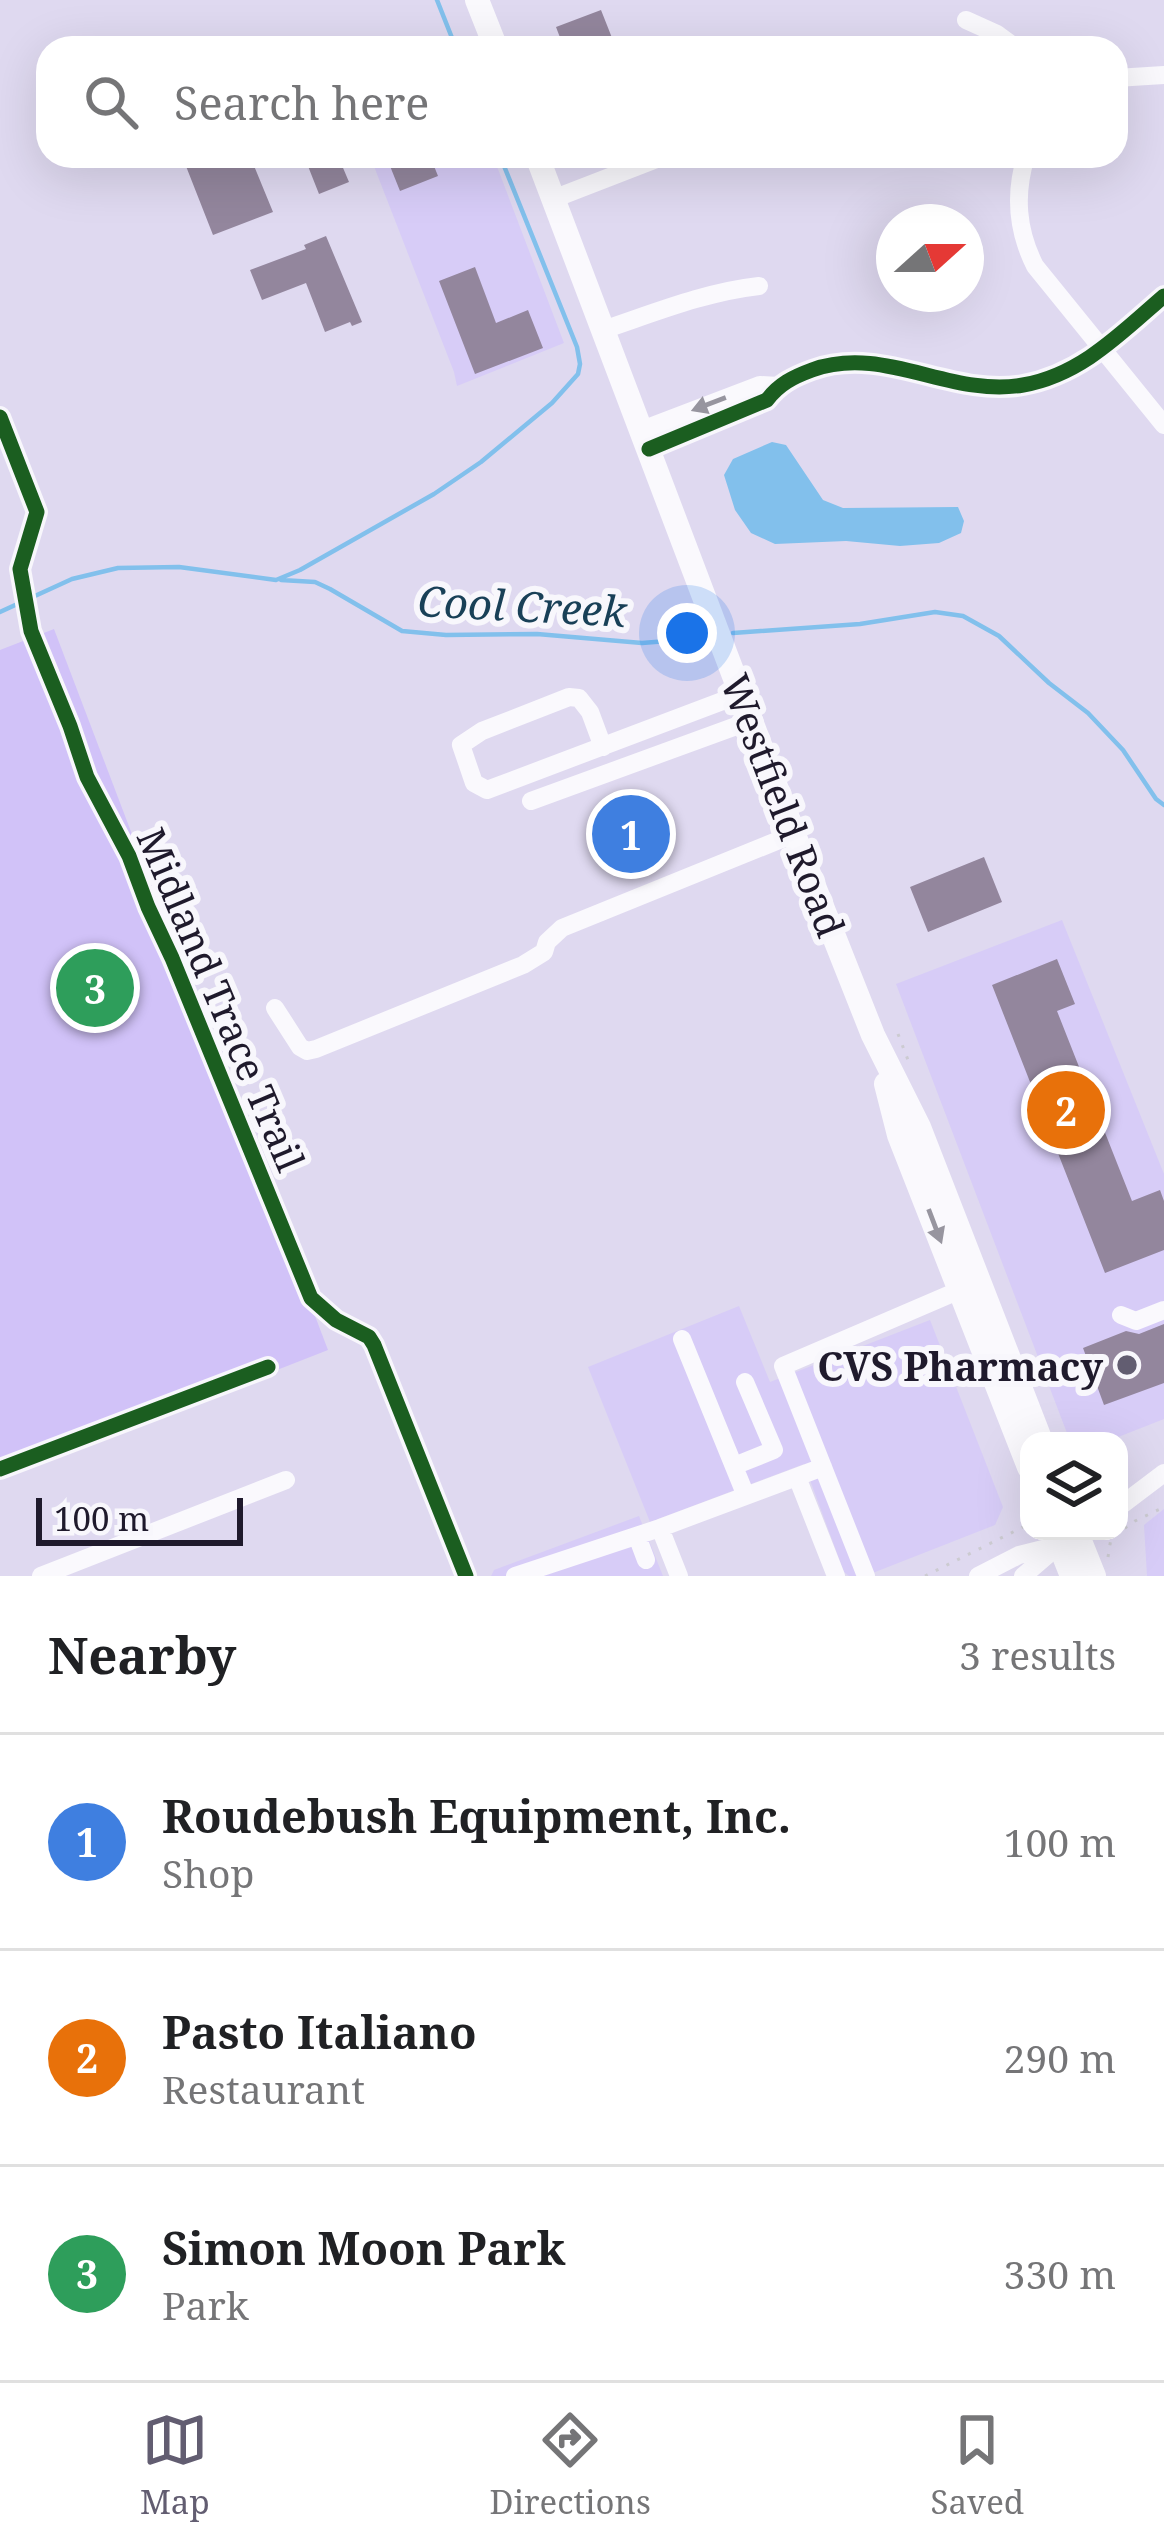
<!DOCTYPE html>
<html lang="en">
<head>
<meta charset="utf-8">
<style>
  body { margin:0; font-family:"Noto Serif",serif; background:#f6f6f6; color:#202124 }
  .controls { position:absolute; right:36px; bottom:36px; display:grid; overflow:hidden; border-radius:24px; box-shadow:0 12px 48px #0002 }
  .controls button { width:108px; height:108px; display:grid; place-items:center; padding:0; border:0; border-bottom:3px solid #e0e0e0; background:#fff; color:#202124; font:60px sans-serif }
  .compass { position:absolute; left:876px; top:204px; width:108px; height:108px; border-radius:50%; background:#fff; box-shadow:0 12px 48px #0002; rotate:69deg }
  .scale { position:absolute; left:36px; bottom:30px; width:207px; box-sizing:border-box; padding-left:12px; border:6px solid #1f1a2c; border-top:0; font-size:33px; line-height:42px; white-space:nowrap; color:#1f1a2c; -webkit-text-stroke:9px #f8f7fc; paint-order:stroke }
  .you { position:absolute; left:687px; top:633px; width:42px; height:42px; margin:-30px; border:9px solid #fff; border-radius:50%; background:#1a73e8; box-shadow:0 0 0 18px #1a73e833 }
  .badge { display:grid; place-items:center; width:78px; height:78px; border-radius:50%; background:#625d71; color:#fff; font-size:39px; font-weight:700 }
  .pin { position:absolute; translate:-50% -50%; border:6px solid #fff; box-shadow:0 3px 12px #0006 }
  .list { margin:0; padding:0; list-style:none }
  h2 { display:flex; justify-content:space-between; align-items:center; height:156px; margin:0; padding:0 48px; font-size:51px }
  h2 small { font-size:39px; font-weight:400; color:#757577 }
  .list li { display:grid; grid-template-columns:78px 1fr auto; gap:36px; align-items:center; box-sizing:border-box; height:216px; padding:0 48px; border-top:3px solid #e0e0e0 }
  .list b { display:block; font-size:45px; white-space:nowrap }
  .list p { margin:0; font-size:39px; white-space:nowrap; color:#757577 }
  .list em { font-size:39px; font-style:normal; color:#757577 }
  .icon { flex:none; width:66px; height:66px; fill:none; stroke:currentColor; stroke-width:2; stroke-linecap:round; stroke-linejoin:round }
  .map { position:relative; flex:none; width:1164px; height:1576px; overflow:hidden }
  .search { position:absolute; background:#fff; box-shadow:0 12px 48px #0002; left:36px; right:36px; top:36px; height:132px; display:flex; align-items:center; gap:30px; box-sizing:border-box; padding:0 42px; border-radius:36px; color:#757577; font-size:45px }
  .sheet { height:804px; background:#fff }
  nav { display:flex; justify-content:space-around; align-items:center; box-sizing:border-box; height:168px; border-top:3px solid #e0e0e0; background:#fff; font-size:33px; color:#757577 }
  nav a { display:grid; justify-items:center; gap:6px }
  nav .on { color:#625d71 }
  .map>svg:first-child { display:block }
</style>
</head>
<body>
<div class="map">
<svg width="1164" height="1576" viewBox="0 0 1164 1576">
  <rect width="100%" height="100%" fill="#dfd9f0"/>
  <path fill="#d7ccf7" d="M370 156H493L564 343 457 386 454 372Z
    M1062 920 1164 1174V1419L1108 1441H1070L896 984Z
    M739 1306 770 1382 930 1320 1003 1507 995 1525 865 1576H849L844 1572 804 1464 650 1522 588 1367Z
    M1164 1509V1576H1147L1144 1525Z
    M639 1516 663 1576H491L494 1570Z"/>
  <path fill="#d1c2f8" d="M54 629 328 1350 0 1479V650Z"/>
  <path fill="#82c0ec" d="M772 442 786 445 823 500 843 508 958 507 964 521 961 533 939 543 900 546 846 541 775 544 751 533 735 510 724 475 733 459Z"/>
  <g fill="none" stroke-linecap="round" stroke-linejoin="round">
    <path stroke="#82c0ec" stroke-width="4.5" d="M437 0 456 48
      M281 580 315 582 330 589 402 631 446 635 537 634 642 643 705 638
      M0 612 72 579 118 568 179 567 276 580 300 570 434 494 481 462 552 403 578 374 580 364 577 347 500 156
      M733 633 860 624 935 612 963 616 999 636 1049 683 1088 713 1123 750 1156 799 1164 805"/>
  </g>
  <path fill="#93869d" d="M601 10 616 48H564L556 27Z
    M182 156H250L273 212 213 235Z
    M304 156H338L349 182 319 194Z
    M386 156H430L438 176 400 191Z
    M326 236 362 322 352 326 350 322 325 332 306 283 262 300 250 270 306 249 304 245Z
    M475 267 496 323 528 310 543 348 475 374 439 281Z
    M984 857 1002 902 928 932 910 887Z
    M1057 959 1075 1004 1057 1011 1132 1201 1160 1190 1164 1201V1250L1105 1273 992 985Z
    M1164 1324V1383L1104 1405 1083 1348 1126 1331 1139 1334Z"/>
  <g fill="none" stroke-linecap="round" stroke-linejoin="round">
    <path stroke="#cccbd1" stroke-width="3" stroke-dasharray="3 9" stroke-linecap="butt" d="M898 1034 908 1060
      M1108 1557 1111 1538 1135 1521 1164 1507
      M925 1576 1029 1524"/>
    <path stroke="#faf9fd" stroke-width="18" d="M966 20 997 34 1016 48
      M835 45 836 48
      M1116 78 1164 75
      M1026 156C1014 195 1017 230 1035 266L1164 425
      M553 199 664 156
      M603 330C654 313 705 292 759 286
      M642 430 760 385 778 386
      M649 449 767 400C779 384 793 377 812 370 884 344 951 398 1023 385 1081 375 1121 333 1164 296
      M603 747 590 712 579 698 569 697 482 731 461 745 474 783 487 790 741 694
      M531 801 750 721
      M275 1008 300 1047 307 1051 316 1049 523 965 544 952 547 942 562 928 794 834
      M1121 1315 1136 1321 1164 1310
      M682 1339 746 1496
      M734 1466 774 1450 745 1382
      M797 1477 836 1576
      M1119 1507 1164 1473
      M660 1528 679 1576
      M637 1536 646 1560
      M41 1576 286 1480
      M515 1576 660 1528 823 1467
      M866 1576 783 1366 960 1290
      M978 1576 1019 1555 1059 1545
      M1023 1576 1058 1546"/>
    <path stroke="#faf9fd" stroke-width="24" d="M477 0 496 48
      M537 156 806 866 873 1035 919 1127 1041 1441
      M886 1084 899 1135 1029 1467
      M1054 1531 1072 1576
      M1076 1531 1094 1576"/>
    <defs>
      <path id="cycleway" d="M0 417 37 512 20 569 31 631 70 726 87 777 129 856 148 907 172 958 311 1298 336 1320 369 1337 374 1345 466 1576
        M649 449 767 400C779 384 793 377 812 370 884 344 951 398 1023 385 1081 375 1121 333 1164 296
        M0 1469 268 1367"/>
    </defs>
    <use href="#cycleway" stroke="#f8f7fc" stroke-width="22"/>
    <use href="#cycleway" stroke="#1b5e20" stroke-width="15"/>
  </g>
  <defs><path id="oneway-solid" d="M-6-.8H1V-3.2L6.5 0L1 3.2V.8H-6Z" transform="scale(3)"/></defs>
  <g fill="#97959f">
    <use href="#oneway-solid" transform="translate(709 404) rotate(159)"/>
    <use href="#oneway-solid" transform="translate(935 1226) rotate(69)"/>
  </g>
  <circle fill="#625d71" stroke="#f8f7fc" stroke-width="4.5" cx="1127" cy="1365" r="12"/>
  <g text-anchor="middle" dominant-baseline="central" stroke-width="12" stroke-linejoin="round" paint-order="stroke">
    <g font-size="39" fill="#1f1a2c" stroke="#f8f7fc">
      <text transform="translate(784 805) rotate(69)">Westfield Road</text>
      <text transform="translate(222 999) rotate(67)">Midland Trace Trail</text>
    </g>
    <g font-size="39" font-weight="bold" fill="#1f1a2c" stroke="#f8f7fc" text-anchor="end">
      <text x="1103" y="1365">CVS Pharmacy</text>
    </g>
    <g font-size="42" font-style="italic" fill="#194057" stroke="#f8f7fc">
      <text transform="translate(522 605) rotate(3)">Cool Creek</text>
    </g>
  </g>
</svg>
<div class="controls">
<button><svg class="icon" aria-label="layers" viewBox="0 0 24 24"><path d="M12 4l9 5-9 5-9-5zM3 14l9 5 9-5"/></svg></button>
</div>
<svg class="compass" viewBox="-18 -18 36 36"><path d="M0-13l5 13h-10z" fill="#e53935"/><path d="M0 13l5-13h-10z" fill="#757577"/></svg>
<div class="scale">100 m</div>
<div class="you"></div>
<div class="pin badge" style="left:631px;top:834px;background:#3f7fe0">1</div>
<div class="pin badge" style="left:1066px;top:1110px;background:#e8710a">2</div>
<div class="pin badge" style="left:95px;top:988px;background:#2e9e5b">3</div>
<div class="search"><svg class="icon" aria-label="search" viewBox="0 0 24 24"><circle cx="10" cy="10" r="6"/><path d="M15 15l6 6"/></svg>Search here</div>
</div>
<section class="sheet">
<h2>Nearby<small>3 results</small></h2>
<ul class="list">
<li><span class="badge" style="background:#3f7fe0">1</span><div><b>Roudebush Equipment, Inc.</b><p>Shop</p></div><em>100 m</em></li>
<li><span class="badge" style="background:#e8710a">2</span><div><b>Pasto Italiano</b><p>Restaurant</p></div><em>290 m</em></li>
<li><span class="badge" style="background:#2e9e5b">3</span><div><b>Simon Moon Park</b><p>Park</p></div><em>330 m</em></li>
</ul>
</section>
<nav>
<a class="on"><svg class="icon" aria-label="map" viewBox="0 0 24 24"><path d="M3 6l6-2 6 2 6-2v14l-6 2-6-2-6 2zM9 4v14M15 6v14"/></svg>Map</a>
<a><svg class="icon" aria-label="directions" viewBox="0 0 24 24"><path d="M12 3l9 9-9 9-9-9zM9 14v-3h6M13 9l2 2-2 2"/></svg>Directions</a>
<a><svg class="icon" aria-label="saved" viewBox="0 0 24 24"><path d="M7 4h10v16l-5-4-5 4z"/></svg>Saved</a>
</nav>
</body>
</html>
